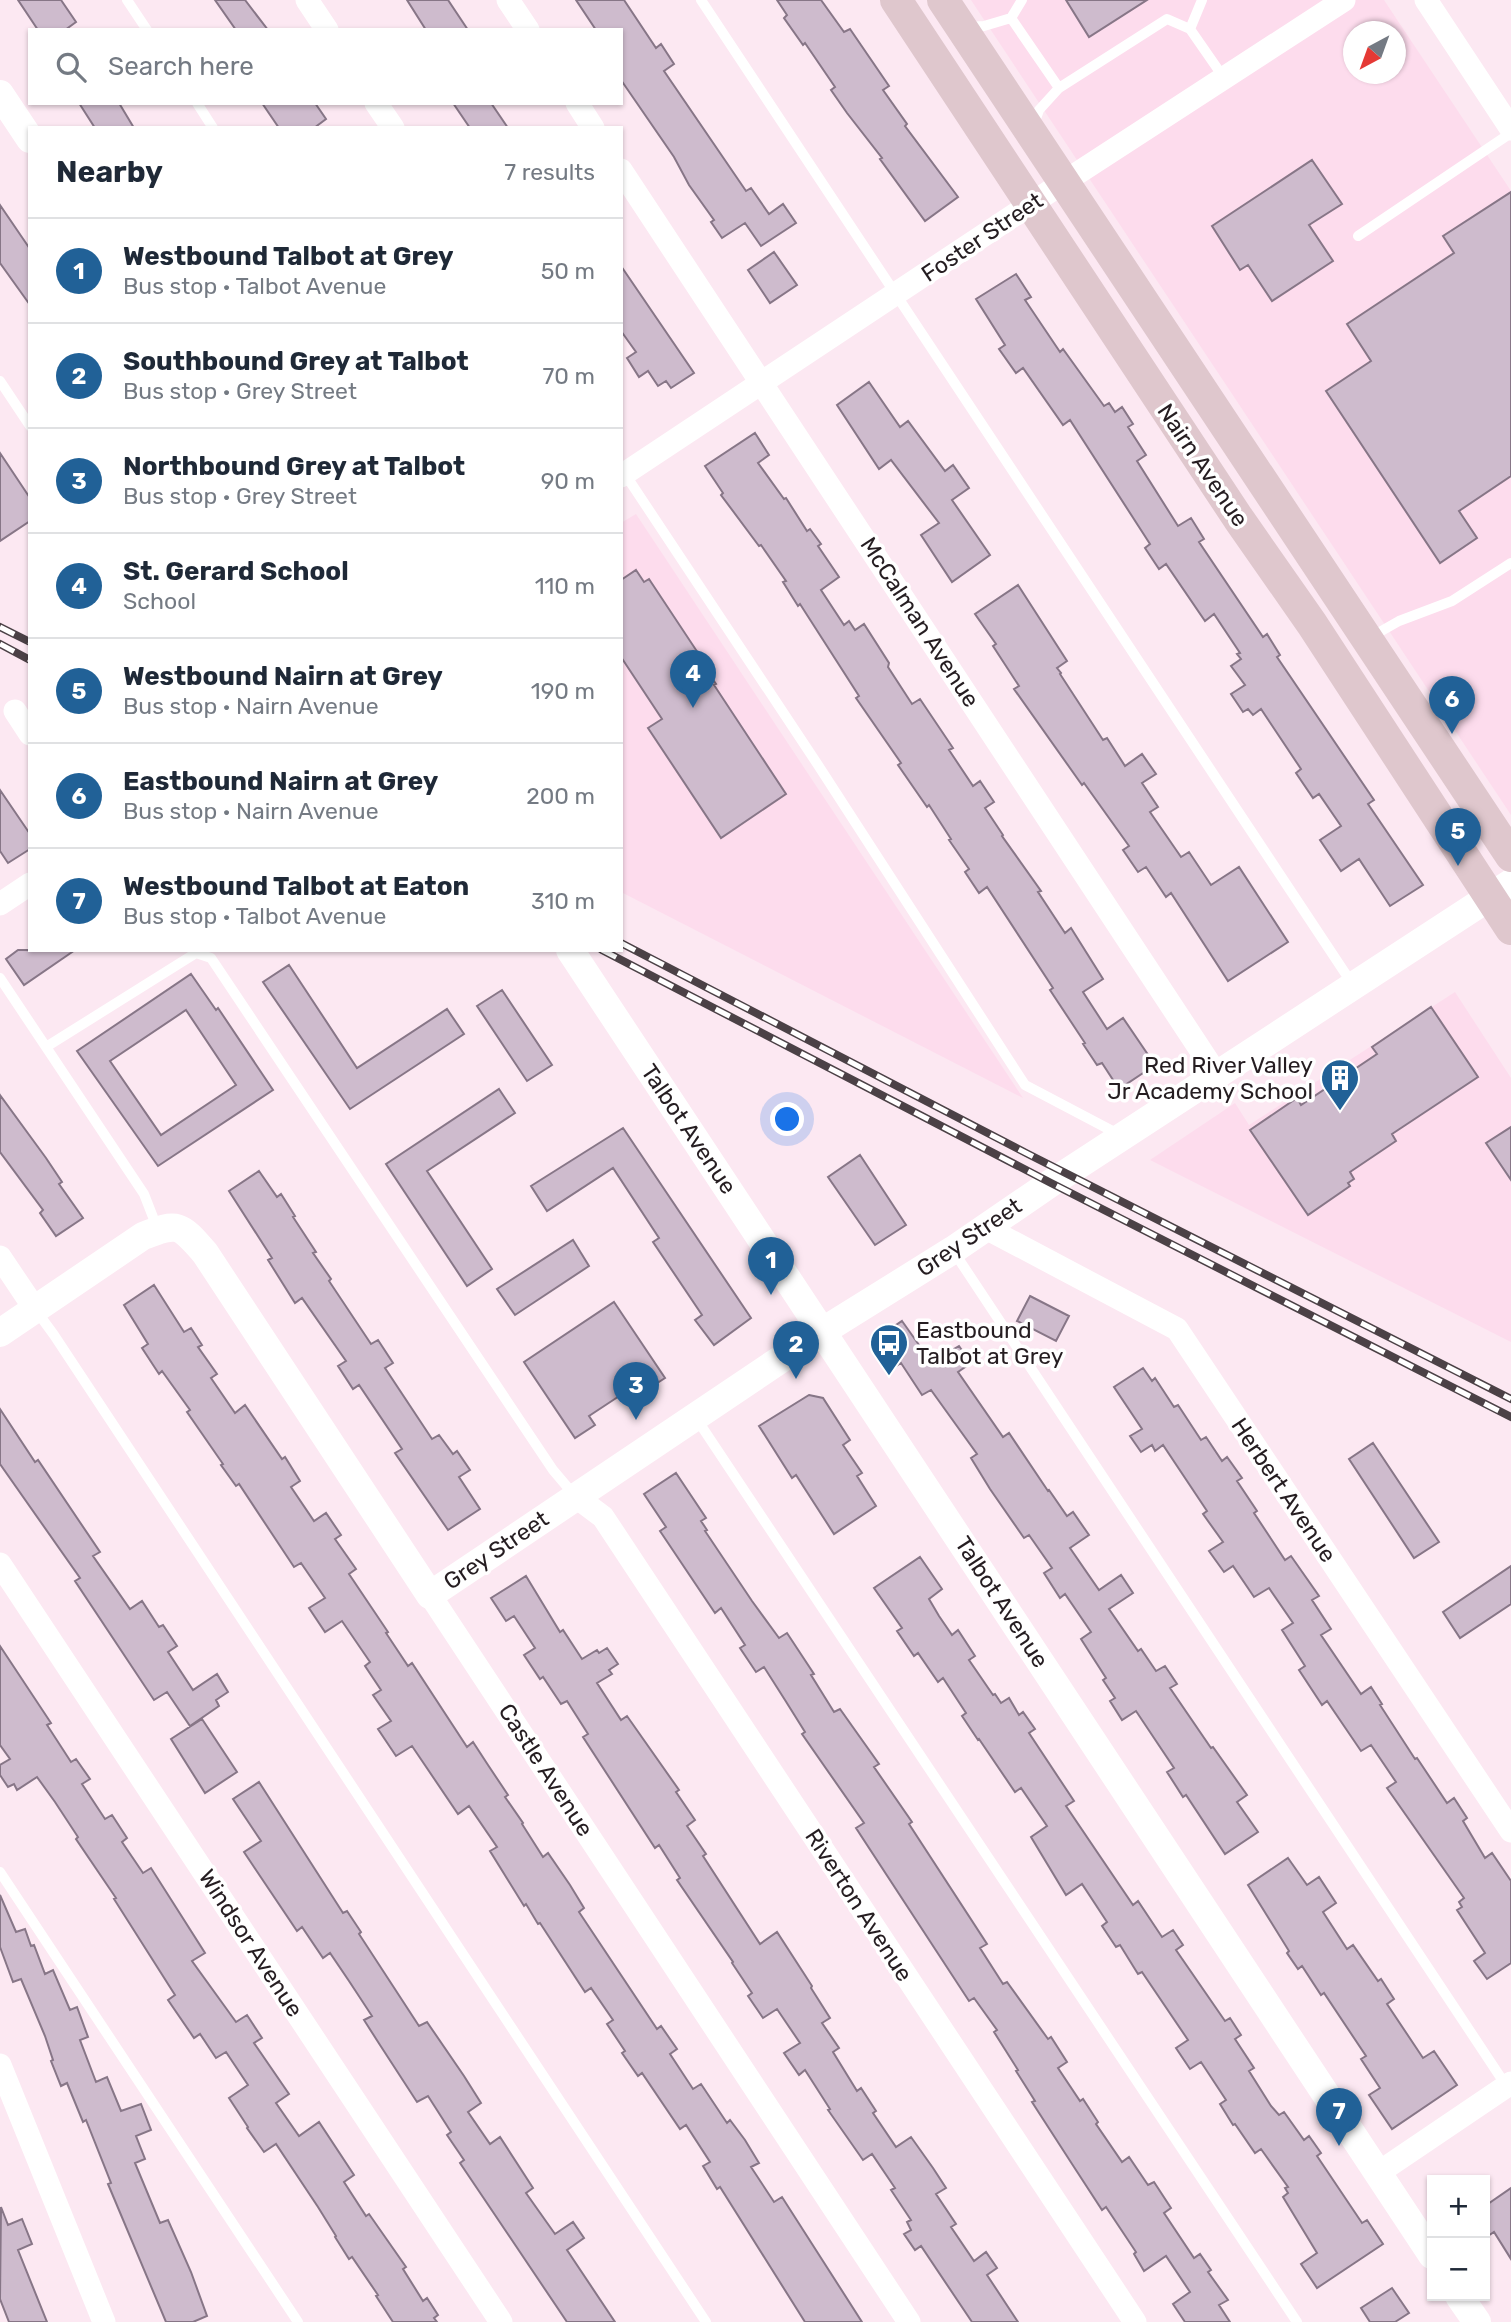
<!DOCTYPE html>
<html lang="en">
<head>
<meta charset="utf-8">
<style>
  body { margin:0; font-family:Rubik,sans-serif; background:#f2f2f3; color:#1f2937 }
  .controls { position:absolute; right:21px; bottom:21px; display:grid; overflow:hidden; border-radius:0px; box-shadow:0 2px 5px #0004 }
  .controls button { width:63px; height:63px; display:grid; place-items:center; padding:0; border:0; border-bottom:2px solid #e0e1e3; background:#fff; color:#1f2937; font:35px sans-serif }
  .compass { position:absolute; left:1343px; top:21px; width:63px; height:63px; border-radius:50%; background:#fff; box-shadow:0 2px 5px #0004; rotate:221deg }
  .you { position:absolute; left:788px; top:1120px; width:24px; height:24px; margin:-18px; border:5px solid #fff; border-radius:50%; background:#1a73e8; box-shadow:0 0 0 10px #1a73e833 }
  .badge { display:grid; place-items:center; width:46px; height:46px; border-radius:50%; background:#216197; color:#fff; font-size:23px; font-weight:700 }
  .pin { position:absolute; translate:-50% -58px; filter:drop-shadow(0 2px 4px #0008) }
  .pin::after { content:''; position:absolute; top:37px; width:24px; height:21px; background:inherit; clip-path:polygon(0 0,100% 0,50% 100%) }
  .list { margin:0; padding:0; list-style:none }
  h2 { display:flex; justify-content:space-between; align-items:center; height:91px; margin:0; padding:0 28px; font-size:30px }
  h2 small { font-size:23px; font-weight:400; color:#747a83 }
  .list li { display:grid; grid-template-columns:46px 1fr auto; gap:21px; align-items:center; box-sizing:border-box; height:105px; padding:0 28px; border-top:2px solid #e0e1e3 }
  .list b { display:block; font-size:26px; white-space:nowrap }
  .list p { margin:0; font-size:23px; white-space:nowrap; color:#747a83 }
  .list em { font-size:23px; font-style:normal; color:#747a83 }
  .icon { flex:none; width:38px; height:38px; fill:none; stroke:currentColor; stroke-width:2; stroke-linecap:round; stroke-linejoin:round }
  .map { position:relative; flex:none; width:1511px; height:2322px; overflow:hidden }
  .search { position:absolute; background:#fff; box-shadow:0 2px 5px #0004; left:28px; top:28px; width:595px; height:77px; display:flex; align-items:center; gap:18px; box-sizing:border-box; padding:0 24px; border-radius:0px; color:#747a83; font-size:26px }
  .panel { position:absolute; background:#fff; box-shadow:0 2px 5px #0004; left:28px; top:126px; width:595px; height:826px; border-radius:0px }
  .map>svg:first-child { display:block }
</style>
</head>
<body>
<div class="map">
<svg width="1511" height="2322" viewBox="0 0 1511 2322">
  <rect width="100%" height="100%" fill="#fce8f2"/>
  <path fill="#fddced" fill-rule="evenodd" d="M971 0H1384L1511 191V815ZM1354 32H1396V74H1354Z
    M636 514 1023 1098 621 892V523Z
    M1455 992 1511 1078V1342L1150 1160 1235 1103 1249 1125Z"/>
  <path fill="#cebbcd" stroke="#877687" stroke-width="2" fill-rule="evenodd" d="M18 0H61L76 22 65 30H38Z
    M215 0H245L268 30H236Z
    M407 0H448L468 30H426Z
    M576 0H624L656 48 661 44 674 64 664 71 746 191 751 188 769 214 783 204 796 223 761 246 745 223 722 238 711 222 714 220 689 185 674 157 621 80V30H596Z
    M777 0H821L844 32 850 29 889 86 883 90 907 124 905 126 958 197 925 221 880 159 882 158 847 113 831 90 835 87 805 43 803 45 784 18 787 15Z
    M1066 0H1147L1089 37Z
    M79 103H119L134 128H95Z
    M262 103H315L326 119 314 128H279Z
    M453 103H491L508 128H470Z
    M1312 160 1342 204 1309 225 1333 261 1272 301 1248 265 1240 270 1212 226Z
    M1511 192V476L1459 511 1477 538 1440 563 1326 391 1371 361 1347 324 1454 253 1443 236Z
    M0 205 30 249V305L0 263Z
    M774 252 797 285 770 303 748 270Z
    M621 266 694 373 671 388 666 381 658 386 648 371 639 377 627 358 636 352 621 331Z
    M1016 274 1031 297 1025 300 1060 352 1063 349 1104 406 1109 403 1115 412 1122 407 1133 424 1128 427 1146 455 1137 461 1178 526 1191 518 1204 539 1199 542 1263 637 1267 634 1280 655 1277 657 1374 800 1368 804 1423 885 1390 906 1359 859 1341 871 1320 840 1341 826 1319 794 1313 798 1296 773 1301 769 1261 709 1253 715 1248 709 1243 712 1231 694 1245 685 1231 666 1241 659 1237 654 1240 653 1214 614 1205 621 1166 564 1159 569 1145 548 1150 544 1070 420 1063 425 1023 368 1016 373 999 349 1005 345 976 299Z
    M869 382 900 427 908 421 945 471 953 465 969 488 952 500 990 555 952 582 921 535 939 523 891 460 879 469 837 405Z
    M755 433 769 455 758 463 784 499 786 498 807 531 810 529 821 544 818 546 839 577 821 590 844 625 849 621 855 630 864 624 889 663 888 667 912 704 920 699 953 748 949 750 973 786 980 781 994 802 985 808 1003 835 1002 836 1041 891 1038 892 1065 933 1071 928 1103 979 1083 992 1107 1029 1123 1018 1155 1065 1119 1089 1102 1063 1097 1065 1083 1044 1085 1043 1050 990 1053 988 987 887 979 893 965 872 969 869 949 840 951 839 929 805 927 807 898 765 901 763 856 698 859 696 800 604 798 606 783 582 786 581 761 545 759 546 721 495 723 493 705 466Z
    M0 453 30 498V521L0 541Z
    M636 570 644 582 649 579 710 671 708 673 716 684 714 685 786 794 721 838 648 728 662 719 621 657V580Z
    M1018 585 1067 661 1057 668 1061 673 1060 674 1103 740 1107 738 1125 766 1142 754 1156 774 1142 783 1158 807 1150 812 1181 857 1189 852 1211 885 1239 867 1288 942 1228 981 1171 893 1166 897 1146 867 1138 872 1123 850 1129 846 1084 783 1082 785 1014 689 1019 686 993 646 996 644 975 614Z
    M0 790 30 834V849L8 863 0 851Z
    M18 950H75L24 985 6 959Z
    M289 965 357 1068 447 1009 464 1034 350 1109 263 982Z
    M191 974 216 1010 218 1008 273 1090 158 1166 77 1051ZM186 1010 236 1085 161 1135 110 1061Z
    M502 990 552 1065 527 1081 477 1006Z
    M1431 1007 1478 1077 1392 1134 1396 1141 1350 1172 1354 1179 1348 1183 1350 1186 1308 1215 1250 1130 1297 1098 1301 1105 1377 1054 1372 1047Z
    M499 1089 515 1113 427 1171 492 1269 467 1286 386 1164Z
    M0 1095 46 1158 62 1182 59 1184 83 1218 56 1236 40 1213 43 1210 0 1152Z
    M1511 1127V1180L1486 1143Z
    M623 1128 751 1318 714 1345 695 1320 702 1315 653 1242 659 1238 613 1168 547 1211 531 1186Z
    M860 1155 906 1225 875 1245 828 1177Z
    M259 1171 277 1197 281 1194 295 1216 293 1217 316 1252 313 1253 331 1279 329 1281 371 1344 378 1340 393 1363 385 1368 432 1439 439 1435 453 1454 457 1451 470 1470 459 1477 480 1509 448 1530 395 1453 402 1449 359 1385 353 1389 338 1366 346 1361 302 1298 295 1303 268 1260 272 1258 229 1191Z
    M573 1240 589 1266 515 1315 497 1289Z
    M154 1285 184 1332 191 1328 202 1345 198 1347 217 1374 211 1378 235 1413 245 1405 282 1459 285 1457 300 1481 291 1487 314 1521 326 1513 341 1535 335 1539 356 1569 349 1574 388 1632 386 1633 408 1666 412 1663 467 1747 473 1742 488 1765 508 1795 505 1797 523 1823 522 1824 543 1857 548 1853 570 1885 584 1908 579 1912 657 2029 661 2026 677 2049 670 2054 693 2089 701 2084 727 2123 730 2120 745 2140 759 2163 751 2167 774 2202 782 2197 862 2322H805L720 2187 717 2189 703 2166 710 2162 686 2125 680 2129 642 2073 638 2076 622 2053 625 2051 607 2024 613 2020 591 1988 585 1992 540 1923 538 1924 526 1904 524 1906 490 1851 497 1847 469 1806 458 1814 412 1746 396 1756 378 1729 391 1721 373 1695 381 1690 365 1666 370 1662 342 1621 325 1632 309 1608 325 1598 301 1563 294 1567 239 1484 236 1486 221 1465 223 1464 187 1412 190 1410 162 1371 159 1374 142 1348 148 1344 124 1305Z
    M1030 1296 1069 1316 1056 1341 1017 1321Z
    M614 1302 665 1378 645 1391 639 1383 589 1416 595 1425 575 1438 524 1362Z
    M902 1321 929 1359 949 1346 952 1350 959 1346 971 1363 958 1372 1003 1437 1009 1433 1048 1491 1049 1490 1067 1516 1073 1512 1089 1535 1070 1548 1099 1590 1121 1575 1133 1593 1109 1609 1138 1651 1141 1649 1156 1671 1165 1666 1177 1684 1170 1688 1211 1748 1213 1747 1247 1795 1237 1802 1258 1832 1225 1854 1186 1795 1183 1797 1167 1772 1174 1768 1136 1711 1122 1720 1110 1701 1115 1698 1103 1680 1106 1678 1081 1639 1091 1632 1065 1594 1060 1598 1044 1573 1052 1568 1029 1535 1024 1538 990 1489 971 1458 977 1454 931 1390 922 1395 901 1363 890 1370 871 1342Z
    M1143 1368 1152 1381 1155 1378 1174 1407 1178 1405 1201 1440 1206 1437 1222 1461 1227 1457 1242 1478 1237 1481 1257 1511 1254 1513 1285 1560 1291 1556 1319 1596 1312 1600 1331 1629 1321 1635 1361 1694 1371 1687 1382 1704 1380 1705 1415 1759 1417 1758 1447 1803 1454 1798 1467 1818 1463 1821 1485 1858 1492 1853 1511 1881V1963L1487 1979 1474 1961 1485 1953 1457 1910 1462 1907 1459 1902 1464 1898 1387 1788 1396 1782 1371 1745 1361 1751 1327 1701 1322 1705 1299 1670 1305 1666 1282 1630 1293 1623 1269 1588 1254 1597 1233 1566 1224 1572 1209 1551 1223 1542 1203 1514 1207 1511 1163 1445 1155 1451 1152 1445 1141 1452 1130 1436 1142 1429 1114 1387Z
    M809 1395 823 1398 850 1440 843 1445 862 1473 857 1476 876 1506 834 1534 796 1475 792 1478 759 1426Z
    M0 1409 35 1462 38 1460 100 1552 93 1556 130 1609 142 1601 159 1627 163 1625 177 1646 168 1652 193 1690 217 1674 228 1692 216 1700 219 1706 190 1726 167 1692 154 1700 75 1581 80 1578 0 1464Z
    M1373 1443 1439 1542 1414 1558 1349 1459Z
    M676 1473 706 1518 701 1521 707 1530 705 1531 752 1601 779 1638 787 1633 814 1674 811 1675 834 1712 840 1709 879 1764 874 1767 912 1822 909 1824 987 1944 980 1948 1003 1984 1007 1982 1048 2039 1051 2037 1067 2062 1058 2068 1080 2101 1083 2099 1098 2122 1096 2124 1122 2162 1129 2157 1148 2185 1154 2182 1171 2208 1164 2213 1194 2258 1200 2254 1211 2270 1208 2272 1228 2300 1219 2305 1230 2322H1185L1173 2304 1190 2292 1166 2256 1144 2271 1134 2254 1136 2252 1106 2207 1102 2210 1074 2167 1032 2102 1035 2101 1016 2071 1018 2070 994 2032 997 2030 974 1998 969 2001 856 1828 864 1823 802 1734 805 1732 785 1700 764 1667 756 1672 740 1648 745 1645 721 1608 715 1613 662 1534 660 1531 666 1527 644 1494Z
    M920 1557 942 1589 929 1599 939 1616 952 1635 958 1630 975 1656 969 1660 993 1695 995 1694 1001 1703 1009 1698 1019 1715 1023 1712 1035 1729 1029 1733 1074 1801 1066 1806 1133 1905 1138 1901 1162 1937 1173 1930 1183 1945 1176 1950 1225 2021 1230 2018 1241 2035 1235 2039 1254 2068 1249 2071 1271 2106 1279 2115 1284 2112 1304 2140 1309 2136 1321 2153 1317 2156 1362 2223 1367 2220 1383 2244 1317 2288 1301 2264 1317 2253 1283 2197 1288 2193 1285 2188 1288 2187 1261 2149 1255 2153 1235 2124 1233 2125 1220 2104 1226 2100 1201 2062 1190 2069 1176 2048 1188 2040 1142 1972 1138 1974 1120 1945 1116 1947 1102 1926 1107 1922 1082 1884 1066 1895 1031 1837 1047 1826 1021 1788 1015 1792 979 1739 978 1740 962 1716 966 1713 943 1678 938 1682 918 1653 914 1656 897 1631 902 1628 874 1588Z
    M1511 1566V1604L1460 1638 1443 1612Z
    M526 1576 560 1632 563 1630 582 1659 597 1650 599 1653 607 1648 618 1664 609 1670 612 1674 597 1683 621 1720 627 1716 679 1790 676 1792 695 1820 687 1826 706 1854 703 1856 760 1944 777 1932 812 1986 811 1988 830 2018 822 2023 839 2048 833 2052 857 2091 861 2088 876 2111 873 2113 896 2147 911 2137 933 2168 946 2188 936 2194 956 2224 951 2227 974 2261 986 2252 997 2268 987 2275 1018 2322H972L921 2246 915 2250 904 2234 911 2230 907 2222 911 2220 891 2190 895 2188 872 2154 863 2160 828 2110 830 2109 805 2070 799 2075 784 2053 800 2043 777 2009 763 2018 748 1996 752 1993 732 1963 733 1962 677 1880 680 1878 659 1845 655 1848 583 1737 588 1734 567 1701 561 1704 543 1677 540 1679 524 1655 535 1648 514 1616 506 1621 491 1598Z
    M0 1646 51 1723 47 1725 71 1762 76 1759 90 1779 82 1784 105 1819 112 1815 127 1838 122 1842 143 1873 151 1868 205 1953 192 1961 236 2022 247 2015 262 2038 254 2043 289 2094 276 2103 299 2136 319 2122 354 2175 344 2182 366 2216 369 2214 406 2267 403 2269 423 2301 427 2298 438 2315 434 2318 437 2322H393L376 2296 378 2295 352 2257 349 2259 335 2237 336 2236 318 2207 276 2144 264 2152 247 2128 248 2127 229 2098 248 2085 226 2052 216 2058 200 2034 194 2038 168 2000 175 1995 114 1899 116 1898 76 1839 78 1837 55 1802 37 1777 17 1790 14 1784 8 1787 0 1775V1765L10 1759 0 1745Z
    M202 1719 237 1772 205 1793 171 1739Z
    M259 1782 343 1913 347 1911 361 1932 359 1934 419 2026 427 2022 464 2076 481 2103 468 2112 490 2144 500 2137 533 2188 526 2193 555 2234 573 2222 584 2238 567 2250 615 2322H567L460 2163 464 2160 447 2135 451 2132 428 2096 417 2102 380 2045 364 2020 372 2016 349 1981 330 1953 323 1958 302 1927 297 1931 256 1870 244 1852 261 1841 233 1799Z
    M1288 1858 1307 1885 1319 1877 1336 1903 1323 1912 1347 1949 1353 1945 1378 1981 1381 1979 1394 1999 1387 2004 1423 2058 1434 2051 1457 2085 1392 2129 1369 2095 1380 2088 1361 2059 1366 2056 1324 1993 1321 1995 1302 1966 1298 1969 1287 1953 1289 1951 1248 1885Z
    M0 1895 16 1932 25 1929 31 1946 34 1945 45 1974 53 1970 70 2010 77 2007 88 2037 80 2040 96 2082 107 2077 121 2111 141 2104 151 2130 136 2136 145 2159 135 2163 160 2223 168 2220 191 2272 207 2316 193 2322H166L108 2184 111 2183 86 2120 83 2122 67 2083 61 2086 51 2061 53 2060 45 2036 21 1979 13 1982 0 1947Z
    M1511 2188V2259L1494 2232 1485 2238V2206Z
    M1 2207 8 2225 22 2219 32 2244 18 2250 47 2322H9L0 2299Z
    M1392 2288 1409 2313 1395 2322H1370L1361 2308Z"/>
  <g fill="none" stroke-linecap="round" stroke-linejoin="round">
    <path stroke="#fff" stroke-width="10" d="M127 0 147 30
      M701 0 1353 985
      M1011 18 1059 88 1167 19 1190 29 1224 78
      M966 27 984 26 1011 18 1022 0
      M1190 29 1202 0
      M197 103 213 128
      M1033 127 1039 110 1059 88
      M1358 236 1511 133
      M0 381 30 426
      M625 474 818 765 1025 1085 1120 1135
      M1369 638 1399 621 1452 601 1511 563
      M0 978 144 1194 158 1230
      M46 1047 196 953 211 958 553 1470 575 1496
      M954 1252 1507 2087
      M35 1309 54 1335 706 2322
      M696 1418 1297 2322
      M0 1872 298 2322"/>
    <path stroke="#fff" stroke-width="23" d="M307 0 327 30
      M508 0 528 30
      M1426 0 1511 129
      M376 103 393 128
      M577 103 593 128
      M621 170 1217 1075
      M621 476 1064 182 1344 0
      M15 711 30 734
      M0 904 30 884
      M986 1228 1177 1329 1511 1831
      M0 1257 35 1309
      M575 1496 603 1517 1135 2322
      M0 1564 501 2322
      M430 1595 909 2322
      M0 2065 104 2322
      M1378 2173 1511 2083"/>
    <path stroke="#fff" stroke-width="28" d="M0 94 30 139
      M570 950 1432 2255
      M0 1333 143 1236C178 1222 180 1224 205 1253L430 1595 823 1331 953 1250 1051 1183 1511 883
      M1459 2296 1477 2322"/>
    <path stroke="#dfc7cd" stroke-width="32" d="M896 0 1238 518 1312 624 1511 929
      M943 0 1511 856"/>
    <defs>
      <path id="rail" d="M0 627 30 642
        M0 644 30 660
        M621 943 1028 1154 1511 1399
        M602 950 1051 1183 1511 1417"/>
    </defs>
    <use href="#rail" stroke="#4b4146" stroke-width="8"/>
    <use href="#rail" stroke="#fff" stroke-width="5" stroke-dasharray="16" stroke-linecap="butt"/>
  </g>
  <defs>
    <symbol id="building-pin" viewBox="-11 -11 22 30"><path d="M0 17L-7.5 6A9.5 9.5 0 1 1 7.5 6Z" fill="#216197" stroke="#fff"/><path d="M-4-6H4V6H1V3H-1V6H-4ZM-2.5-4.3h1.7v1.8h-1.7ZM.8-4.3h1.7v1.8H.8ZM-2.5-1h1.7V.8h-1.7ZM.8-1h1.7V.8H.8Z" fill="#fff"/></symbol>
    <symbol id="bus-pin" viewBox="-11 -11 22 30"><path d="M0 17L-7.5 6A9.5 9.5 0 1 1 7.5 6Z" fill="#216197" stroke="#fff"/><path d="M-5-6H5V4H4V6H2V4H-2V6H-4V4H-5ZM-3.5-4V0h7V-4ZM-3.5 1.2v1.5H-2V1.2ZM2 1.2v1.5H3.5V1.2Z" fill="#fff"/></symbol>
  </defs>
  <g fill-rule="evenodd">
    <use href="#building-pin" x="1318" y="1056" width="44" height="60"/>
    <use href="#bus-pin" x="867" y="1321" width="44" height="60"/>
  </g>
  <g text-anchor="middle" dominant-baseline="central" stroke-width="7" stroke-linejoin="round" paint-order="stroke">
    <g font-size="23" fill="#251d21" stroke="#fff">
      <text transform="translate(982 237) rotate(-34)">Foster Street</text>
      <text transform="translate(1203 465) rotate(56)">Nairn Avenue</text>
      <text transform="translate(920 622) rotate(57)">McCalman Avenue</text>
      <text transform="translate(689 1129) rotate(56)">Talbot Avenue</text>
      <text transform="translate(969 1237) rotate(-34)">Grey Street</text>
      <text transform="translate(1284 1490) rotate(56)">Herbert Avenue</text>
      <text transform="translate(496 1550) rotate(-34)">Grey Street</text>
      <text transform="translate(1002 1602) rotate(57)">Talbot Avenue</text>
      <text transform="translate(546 1770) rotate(57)">Castle Avenue</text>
      <text transform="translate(859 1905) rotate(57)">Riverton Avenue</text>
      <text transform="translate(251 1943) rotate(57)">Windsor Avenue</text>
    </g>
    <g font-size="23" fill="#251d21" stroke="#fff" text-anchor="end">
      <text x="1313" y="1065">Red River Valley<tspan x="1313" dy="26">Jr Academy School</tspan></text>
      <text x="916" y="1330" text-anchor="start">Eastbound<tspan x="916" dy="26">Talbot at Grey</tspan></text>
    </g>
  </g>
</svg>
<div class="controls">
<button>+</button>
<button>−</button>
</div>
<svg class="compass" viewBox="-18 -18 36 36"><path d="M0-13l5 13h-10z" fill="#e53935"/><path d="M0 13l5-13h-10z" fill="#747a83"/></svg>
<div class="you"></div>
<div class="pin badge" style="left:771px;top:1295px">1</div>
<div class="pin badge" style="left:796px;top:1379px">2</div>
<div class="pin badge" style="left:636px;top:1420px">3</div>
<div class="pin badge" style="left:693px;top:708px">4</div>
<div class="pin badge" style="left:1458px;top:866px">5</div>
<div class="pin badge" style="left:1452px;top:734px">6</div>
<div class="pin badge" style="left:1339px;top:2146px">7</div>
<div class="search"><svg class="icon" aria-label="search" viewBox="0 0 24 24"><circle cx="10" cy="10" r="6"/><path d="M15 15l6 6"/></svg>Search here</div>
<section class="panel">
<h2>Nearby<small>7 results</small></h2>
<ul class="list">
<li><span class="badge">1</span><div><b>Westbound Talbot at Grey</b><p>Bus stop · Talbot Avenue</p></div><em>50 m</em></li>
<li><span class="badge">2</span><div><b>Southbound Grey at Talbot</b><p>Bus stop · Grey Street</p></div><em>70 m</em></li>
<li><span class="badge">3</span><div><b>Northbound Grey at Talbot</b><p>Bus stop · Grey Street</p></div><em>90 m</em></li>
<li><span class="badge">4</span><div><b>St. Gerard School</b><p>School</p></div><em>110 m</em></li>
<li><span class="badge">5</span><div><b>Westbound Nairn at Grey</b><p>Bus stop · Nairn Avenue</p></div><em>190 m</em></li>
<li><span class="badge">6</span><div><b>Eastbound Nairn at Grey</b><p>Bus stop · Nairn Avenue</p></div><em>200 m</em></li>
<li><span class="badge">7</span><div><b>Westbound Talbot at Eaton</b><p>Bus stop · Talbot Avenue</p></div><em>310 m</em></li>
</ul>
</section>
</div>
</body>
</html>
